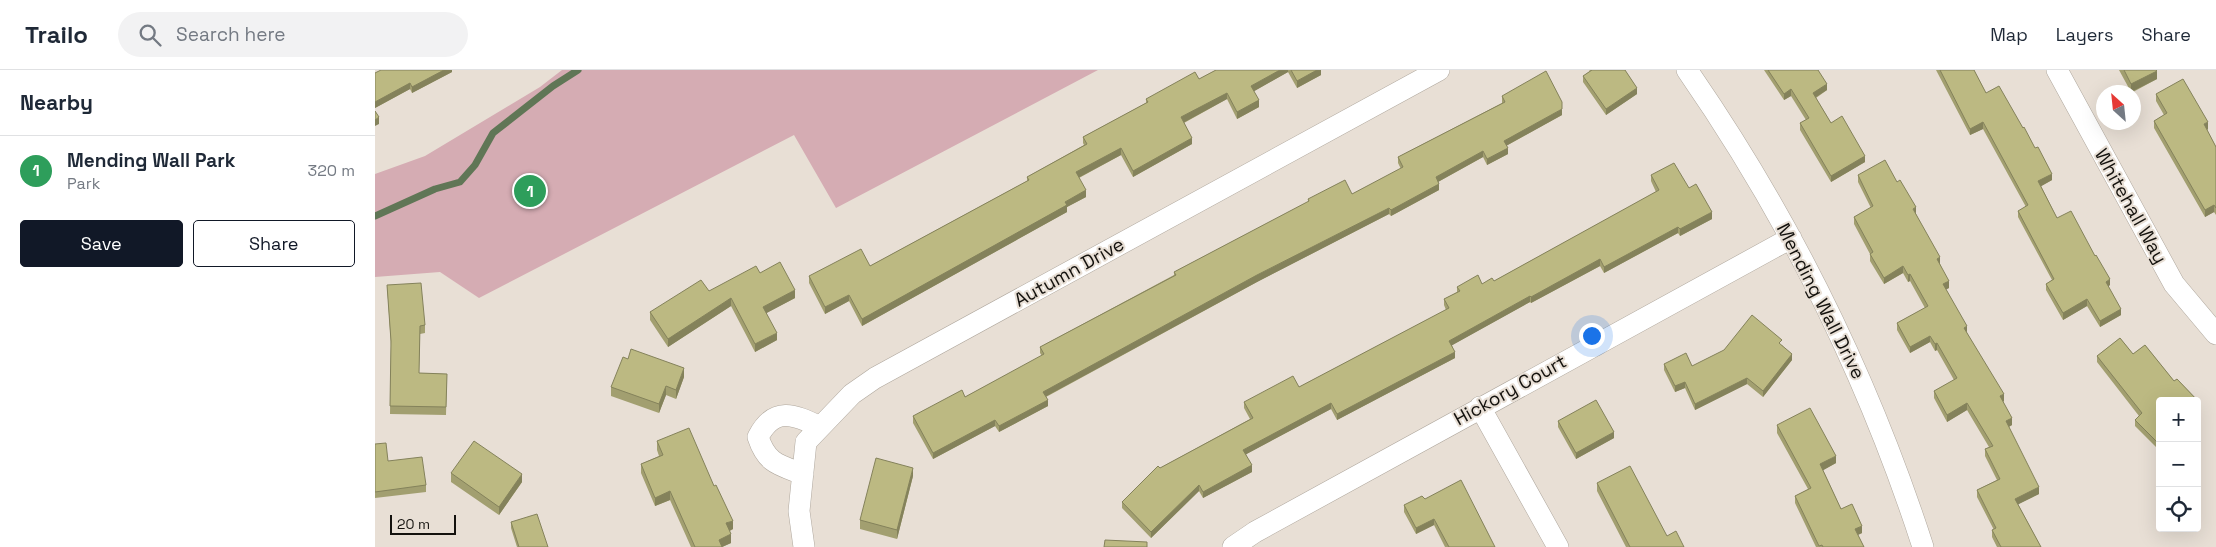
<!DOCTYPE html>
<html lang="en">
<head>
<meta charset="utf-8">
<style>
  body { margin:0; font-family:"Space Grotesk",sans-serif; background:#f2f2f3; color:#1f2937 }
  .controls { position:absolute; right:15px; bottom:15px; display:grid; overflow:hidden; border-radius:5px; box-shadow:0 5px 20px #0002 }
  .controls button { width:45px; height:45px; display:grid; place-items:center; padding:0; border:0; border-bottom:1px solid #e0e1e3; background:#fff; color:#1f2937; font:25px sans-serif }
  .compass { position:absolute; left:1721px; top:15px; width:45px; height:45px; border-radius:50%; background:#fff; box-shadow:0 5px 20px #0002; rotate:333deg }
  .scale { position:absolute; left:15px; bottom:12px; width:66px; box-sizing:border-box; padding-left:5px; border:2px solid #14120e; border-top:0; font-size:14px; line-height:18px; white-space:nowrap; color:#14120e; -webkit-text-stroke:4px #e8dfd5; paint-order:stroke }
  .you { position:absolute; left:1216px; top:265px; width:18px; height:18px; margin:-12px; border:4px solid #fff; border-radius:50%; background:#1a73e8; box-shadow:0 0 0 8px #1a73e833 }
  .badge { display:grid; place-items:center; width:32px; height:32px; border-radius:50%; background:#111827; color:#fff; font-size:16px; font-weight:700 }
  .pin { position:absolute; translate:-50% -50%; border:2px solid #fff; box-shadow:0 1px 5px #0006 }
  .list { margin:0; padding:0; list-style:none }
  h2 { display:flex; justify-content:space-between; align-items:center; height:65px; margin:0; padding:0 20px; font-size:21px }
  h2 small { font-size:16px; font-weight:400; color:#747a83 }
  .list li { display:grid; grid-template-columns:32px 1fr auto; gap:15px; align-items:center; box-sizing:border-box; height:70px; padding:0 20px; border-top:1px solid #e0e1e3 }
  .list b { display:block; font-size:19px; white-space:nowrap }
  .list p { margin:0; font-size:16px; white-space:nowrap; color:#747a83 }
  .list em { font-size:16px; font-style:normal; color:#747a83 }
  .actions { display:flex; gap:10px; padding:15px 20px }
  .actions a { flex:1; padding:11px 0; border:1px solid #111827; border-radius:5px; text-align:center; font-size:18px; color:#111827 }
  .actions .main { background:#111827; color:#fff }
  .icon { flex:none; width:28px; height:28px; fill:none; stroke:currentColor; stroke-width:2; stroke-linecap:round; stroke-linejoin:round }
  .map { position:relative; flex:none; width:1841px; height:477px; overflow:hidden }
  header { display:flex; align-items:center; gap:30px; box-sizing:border-box; height:70px; padding:0 25px; background:#fff; border-bottom:1px solid #e0e1e3 }
  header strong { font-size:24px }
  nav { display:flex; gap:28px; margin-inline-start:auto; font-size:18px }
  .search { width:350px; height:45px; background:#f2f2f3; display:flex; align-items:center; gap:12px; box-sizing:border-box; padding:0 18px; border-radius:28px; color:#747a83; font-size:19px }
  main { display:flex }
  aside { flex:1; background:#fff }
  .map>svg:first-child { display:block }
</style>
</head>
<body>
<header>
<strong>Trailo</strong>
<div class="search"><svg class="icon" aria-label="search" viewBox="0 0 24 24"><circle cx="10" cy="10" r="6"/><path d="M15 15l6 6"/></svg>Search here</div>
<nav><a>Map</a><a>Layers</a><a>Share</a></nav>
</header>
<main>
<aside>
<h2>Nearby<small></small></h2>
<ul class="list">
<li><span class="badge" style="background:#2e9e5b">1</span><div><b>Mending Wall Park</b><p>Park</p></div><em>320 m</em></li>
</ul>
<div class="actions"><a class="main">Save</a><a>Share</a></div>
</aside>
<div class="map">
<svg width="1841" height="477" viewBox="0 0 1841 477">
  <rect width="100%" height="100%" fill="#e8dfd5"/>
  <path fill="#d5acb3" d="M187 0H723L461 138 419 65 104 228 65 202 0 207V104L50 86 165 17Z"/>
  <g fill="none" stroke-linecap="round" stroke-linejoin="round">
    <path stroke="#607656" stroke-width="7" d="M0 146 60 119 85 112 100 95 118 63 178 16 203 0"/>
    <defs>
      <path id="minor" d="M1312 0C1414 147 1493 307 1548 477
        M1682 0 1799 214 1841 264
        M1105 337 1183 477
        M428 404C404 395 392 394 383 367 399 336 419 344 445 357
        M429 477 424 441 431 372 477 324 500 308 1064 0
        M858 477 880 462 1416 168"/>
    </defs>
    <use href="#minor" stroke="#afa79d" stroke-width="22"/>
    <use href="#minor" stroke="#fff" stroke-width="21"/>
  </g>
  <path fill="#a29f70" d="M77 0V2L37 23 35 19 0 38V3Z
    M841 0H946V5L922 18 913 2 879 21 884 37 862 49 852 29 809 53 817 74 758 107 746 85 704 108 711 127 692 137V142L487 256 474 231 450 244 434 213V206L495 196 652 111V107L709 75 708 73V67L771 33V29L824 9Z
    M1214 0H1250L1262 24 1231 45 1208 12V6L1215 1Z
    M1389 0H1443L1452 20 1441 28 1456 53 1490 92 1456 112 1425 60V53L1431 50 1416 26 1409 30Z
    M1561 0H1599L1611 23 1648 58 1677 110 1666 116 1682 148 1735 215 1733 216 1746 245 1725 257 1712 236 1688 250 1671 220V214L1677 210 1643 147V141L1651 137 1608 59 1595 65Z
    M1744 0H1781L1782 9 1758 22H1756Z
    M1781 24 1833 59 1832 60 1841 77V145L1839 142 1830 147 1779 58V51L1789 45 1781 31Z
    M1127 26 1187 45 1131 76 1133 84 1112 95 1108 87 1063 112 1064 120 1016 146 1014 144 882 212 671 327 673 336 624 362 620 356 558 389 538 353V346L590 327 667 286 665 283V277L799 205V202L933 132V129L977 124 1026 99 1023 93V87L1127 33Z
    M1276 105 1314 118 1337 149 1305 166 1303 163 1229 203 1225 196 1156 233 1155 232 1077 275 1080 288 962 350 956 339 871 384 877 402 828 428 824 421 776 468 747 438V432L785 398 875 349 869 338V332L924 317 1071 240 1069 235V229L1082 222V217L1107 214 1119 211 1281 122 1276 111Z
    M1483 105 1541 144 1565 194 1574 218 1571 219 1592 263 1629 331 1628 332 1637 355 1634 357 1664 424 1643 434 1666 477H1622L1617 467V460H1619L1602 427V420L1622 410 1610 386V379L1614 377 1592 340 1572 352 1559 328V321L1579 310 1562 280 1560 281 1555 272 1535 283 1522 260V253L1550 238 1535 211 1533 212 1528 203 1509 214 1495 191V184L1479 154V147L1496 138 1483 112Z
    M385 203 420 228 391 243 402 270 380 282 356 236 293 277 275 250V242Z
    M12 215 50 255V263L45 264 44 303 72 304 71 345 15 344 16 276Z
    M1745 268 1758 284 1770 275 1799 311 1802 309 1825 333V339L1822 342V331H1785L1784 380 1760 356V350L1764 346 1722 292V286Z
    M1407 275 1417 290 1388 327 1372 314 1320 340 1310 318 1300 322 1289 300V294L1317 296Z
    M309 307 301 329 291 325 284 343 236 326V317Z
    M1183 351 1239 368 1201 389 1183 357Z
    M1402 355 1461 393 1448 400 1466 439 1487 463 1483 465 1489 477H1441L1420 433V426L1433 419 1402 363Z
    M282 371 358 459 355 461 356 473 347 477H316L295 430 280 436 266 403V394L284 386 282 380Z
    M0 374 13 391 51 415V422L0 428Z
    M76 403 147 412 124 445 76 412Z
    M538 406 522 469 485 459V450Z
    M1222 413 1292 466 1309 477H1251L1222 421Z
    M1050 429 1120 477H1070L1059 455 1041 464 1029 442V435Z
    M136 452 173 477H142L136 458Z"/>
  <path fill="#84825b" d="M69 0H77V2L37 23V17Z
    M905 0H913V2L876 23V16Z
    M942 0H946V5L922 18V11Z
    M1782 1V9L1756 22V14Z
    M35 13V19L0 38V32Z
    M1452 14V20L1438 29V23Z
    M1262 18V24L1231 45V39Z
    M1416 19V26L1409 30V24Z
    M852 23V29L806 54V47Z
    M884 30V37L862 49V42Z
    M1187 39V45L1129 77V71Z
    M4 47V54L0 56V50Z
    M1608 52V59L1595 65V59Z
    M1833 52V59L1829 62V54Z
    M817 68V74L758 107V101Z
    M746 78V85L701 109V102Z
    M1133 78V84L1112 95V89Z
    M1108 81V87L1061 113V107Z
    M1490 86V92L1456 112V106Z
    M1677 104V110L1663 118V111Z
    M1064 114V120L1016 146V140Z
    M711 120V127L692 137V142L487 256V249Z
    M1839 135V142L1830 147V140Z
    M1541 137V144L1538 139Z
    M1014 138V144L882 212 668 328V322L882 205Z
    M1337 142V149L1305 166V159Z
    M1303 157V163L1229 203V197Z
    M1565 187V194L1562 196V189Z
    M1225 189V196L1156 233V227Z
    M1528 196V203L1509 214V208Z
    M1535 204V211L1533 212V205Z
    M1735 209V215L1731 218V212Z
    M1574 211V218L1568 221V214Z
    M420 220V228L388 245V237Z
    M474 225V231L450 244V237Z
    M1155 226V232L1074 277V271Z
    M356 228V236L293 277V269Z
    M1712 229V236L1688 250V243Z
    M1746 239V245L1725 257V251Z
    M1592 256V263L1589 258Z
    M402 263V270L380 282V274Z
    M1555 266V272L1535 283V277Z
    M1562 273V280L1560 281V274Z
    M1080 282V288L962 350V344Z
    M1417 284V290L1388 327V321Z
    M309 298V307L301 329V320Z
    M1372 308V314L1320 340V334Z
    M1310 312V318L1300 322V316Z
    M291 316V325L284 343V334Z
    M1629 324V331L1625 333V326Z
    M673 330V336L624 362V356Z
    M956 333V339L868 386V380Z
    M1592 333V340L1572 352V345Z
    M1825 333V339L1822 342V336Z
    M1637 348V355L1631 358V351Z
    M620 350V356L558 389V383Z
    M1239 362V368L1201 389V383Z
    M1461 386V393L1445 402V394Z
    M877 395V402L828 428V422Z
    M538 398V406L522 469V460Z
    M147 404V412L124 445V437Z
    M824 415V421L776 468V462Z
    M1664 417V424L1640 436V429Z
    M295 421V430L280 436V428Z
    M1059 449V455L1041 464V458Z
    M358 451V459L351 462V453Z
    M1487 456V463L1480 466V459Z
    M356 464V473L347 477 344 470Z"/>
  <path fill="#bcb982" stroke="#84825b" d="M6 0H69L37 17 35 13 0 32V3Z
    M841 0H905L876 16 884 30 862 42 852 23 806 47 817 68 758 101 746 78 701 102 711 120 690 132 692 135 487 249 474 225 450 237 434 206 486 179 495 196 654 110 652 107 712 74 708 67 773 32 771 29 820 2 824 9Z
    M916 0H942L922 11Z
    M1217 0H1250L1262 18 1231 39 1208 6Z
    M1393 0H1443L1452 14 1438 23 1456 53 1467 46 1490 86 1456 106 1425 53 1434 48 1416 19 1409 24Z
    M1565 0H1599L1611 23 1624 16 1648 58 1649 57 1660 78 1663 77 1677 104 1663 111 1682 148 1696 141 1720 186 1721 185 1735 209 1731 212 1746 239 1725 251 1712 229 1688 243 1671 214 1679 209 1643 141 1653 135 1608 52 1595 59Z
    M1749 0H1781L1782 1 1756 14Z
    M1171 1 1187 32V39L1129 71 1133 78 1112 89 1108 81 1061 107 1064 114 1016 140 1014 138 882 205 668 322 673 330 624 356 620 350 558 383 538 346 587 320 590 327 669 284 665 277 801 205 799 202 934 131 933 129 970 110 977 124 1028 97 1023 87 1130 32 1127 26Z
    M1808 9 1833 52 1829 54 1841 77V138L1839 135 1830 140 1779 51 1792 43 1781 24Z
    M0 41 4 47 0 50Z
    M1510 90 1522 112 1525 110 1541 137 1538 139 1565 187 1562 189 1574 211 1568 214 1592 256 1589 258 1629 324 1625 326 1637 348 1631 351 1664 417 1640 429 1666 477H1626L1617 460 1621 458 1602 420 1625 409 1610 379 1618 376 1592 333 1572 345 1559 321 1582 308 1562 273 1560 274 1555 266 1535 277 1522 253 1553 236 1535 204 1533 205 1528 196 1509 208 1495 184 1498 182 1479 147 1498 136 1483 105Z
    M1299 93 1314 118 1321 114 1337 142 1305 159 1303 157 1229 197 1225 189 1156 227 1155 226 1074 271 1080 282 962 344 956 333 868 380 877 395 828 422 824 415 776 462 747 432 783 396 785 398 878 348 869 332 918 306 924 317 1074 238 1069 229 1085 221 1082 217 1103 205 1107 214 1117 208 1119 211 1284 120 1276 105Z
    M405 192 420 220 388 237 402 263 380 274 356 228 293 269 275 242 326 210 334 221 381 196 385 203Z
    M46 213 50 255 45 256 44 303 72 304 71 337 15 336 16 271 12 215Z
    M1377 245 1407 270 1404 273 1417 284 1388 321 1372 308 1320 334 1310 312 1300 316 1289 294 1311 283 1317 296 1349 280Z
    M1745 268 1758 284 1770 275 1799 311 1802 309 1825 333 1822 336V331H1785L1784 374 1760 350 1767 343 1722 286Z
    M256 279 309 298 301 320 291 316 284 334 236 317 248 287 253 289Z
    M1221 330 1239 362 1201 383 1183 351Z
    M1435 338 1461 386 1445 394 1466 439 1477 434 1487 456 1480 459 1489 477H1448L1447 475 1444 476 1420 426 1436 418 1402 355Z
    M314 358 339 416 341 415 358 451 351 453 356 464 344 470 347 477H320L295 421 280 428 266 394 288 385 282 371Z
    M99 371 147 404 124 437 76 403Z
    M11 373 13 391 47 387 51 415 0 422V374Z
    M501 388 538 398 522 460 485 450Z
    M1255 396 1292 466 1301 461 1309 477H1255L1222 413Z
    M1086 410 1120 477H1074L1059 449 1041 458 1029 435 1047 426 1050 429Z
    M162 444 173 477H144L136 452Z
    M730 470 772 472V477H729Z"/>
  <g text-anchor="middle" dominant-baseline="central" stroke-width="4" stroke-linejoin="round" paint-order="stroke">
    <g font-size="19" fill="#14120e" stroke="#e8dfd5">
      <text transform="translate(1756 136) rotate(61)">Whitehall Way</text>
      <text transform="translate(694 202) rotate(-29)">Autumn Drive</text>
      <text transform="translate(1446 231) rotate(63)">Mending Wall Drive</text>
      <text transform="translate(1135 320) rotate(-29)">Hickory Court</text>
    </g>
  </g>
</svg>
<div class="controls">
<button>+</button>
<button>−</button>
<button><svg class="icon" aria-label="locate" viewBox="0 0 24 24"><circle cx="12" cy="12" r="6"/><path d="M12 2v4M12 18v4M2 12h4M18 12h4"/></svg></button>
</div>
<svg class="compass" viewBox="-18 -18 36 36"><path d="M0-13l5 13h-10z" fill="#e53935"/><path d="M0 13l5-13h-10z" fill="#747a83"/></svg>
<div class="scale">20 m</div>
<div class="you"></div>
<div class="pin badge" style="left:155px;top:121px;background:#2e9e5b">1</div>
</div>
</main>
</body>
</html>
